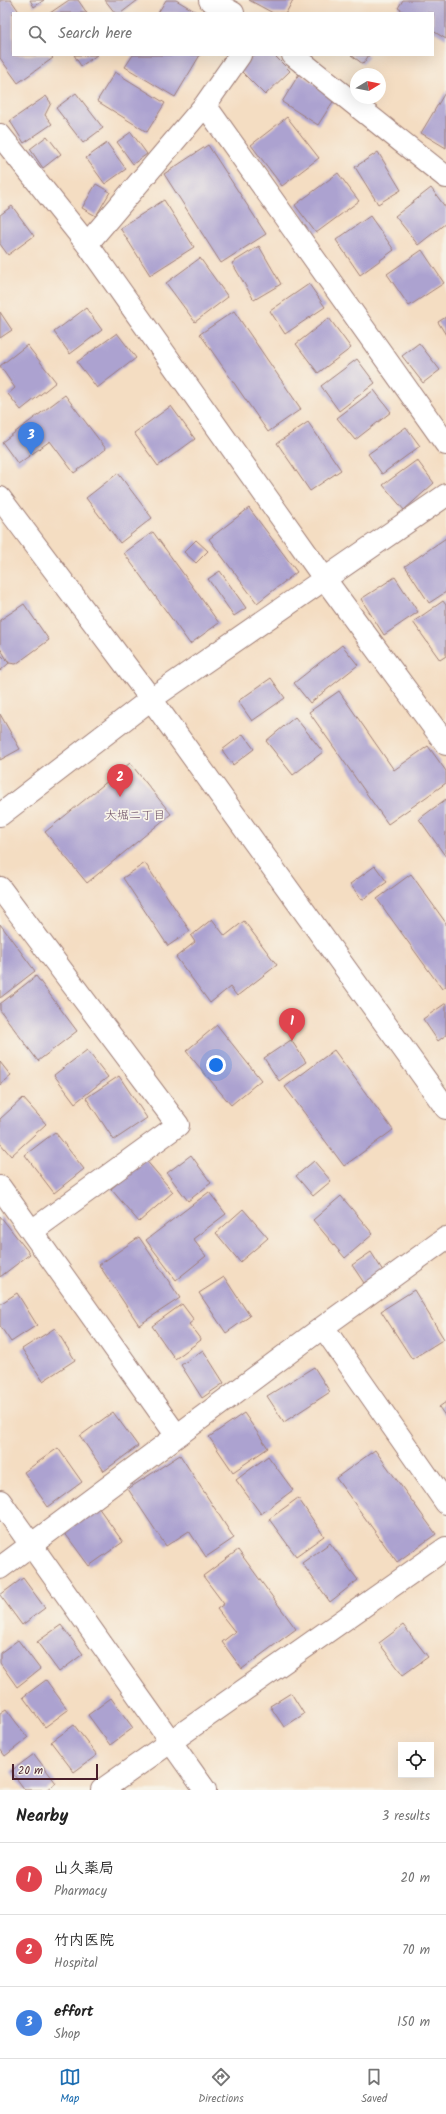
<!DOCTYPE html>
<html lang="en">
<head>
<meta charset="utf-8">
<style>
  body { margin:0; font-family:Kalam,"Klee One",sans-serif; background:#f6f6f6; color:#222 }
  .controls { position:absolute; right:12px; bottom:12px; display:grid; overflow:hidden; border-radius:0px; box-shadow:0 4px 16px #0002 }
  .controls button { width:36px; height:36px; display:grid; place-items:center; padding:0; border:0; border-bottom:1px solid #e0e0e0; background:#fff; color:#222; font:20px sans-serif }
  .compass { position:absolute; left:350px; top:68px; width:36px; height:36px; border-radius:50%; background:#fff; box-shadow:0 4px 16px #0002; rotate:80deg }
  .scale { position:absolute; left:12px; bottom:10px; width:86px; box-sizing:border-box; padding-left:4px; border:2px solid #4a1f2b; border-top:0; font-size:11px; line-height:14px; white-space:nowrap; color:#4a1f2b; -webkit-text-stroke:3px #f7f3e8; paint-order:stroke }
  .you { position:absolute; left:216px; top:1065px; width:14px; height:14px; margin:-10px; border:3px solid #fff; border-radius:50%; background:#1a73e8; box-shadow:0 0 0 6px #1a73e833 }
  .badge { display:grid; place-items:center; width:26px; height:26px; border-radius:50%; background:#1f6fb2; color:#fff; font-size:13px; font-weight:700 }
  .pin { position:absolute; translate:-50% -33px; filter:drop-shadow(0 1px 2px #0008) }
  .pin::after { content:''; position:absolute; top:21px; width:14px; height:12px; background:inherit; clip-path:polygon(0 0,100% 0,50% 100%) }
  .list { margin:0; padding:0; list-style:none }
  h2 { display:flex; justify-content:space-between; align-items:center; height:52px; margin:0; padding:0 16px; font-size:17px }
  h2 small { font-size:13px; font-weight:400; color:#767676 }
  .list li { display:grid; grid-template-columns:26px 1fr auto; gap:12px; align-items:center; box-sizing:border-box; height:72px; padding:0 16px; border-top:1px solid #e0e0e0 }
  .list b { display:block; font-size:15px; white-space:nowrap }
  .list p { margin:0; font-size:13px; white-space:nowrap; color:#767676 }
  .list em { font-size:13px; font-style:normal; color:#767676 }
  .icon { flex:none; width:22px; height:22px; fill:none; stroke:currentColor; stroke-width:2; stroke-linecap:round; stroke-linejoin:round }
  .map { position:relative; flex:none; width:446px; height:1790px; overflow:hidden }
  .search { position:absolute; background:#fff; box-shadow:0 4px 16px #0002; left:12px; right:12px; top:12px; height:44px; display:flex; align-items:center; gap:10px; box-sizing:border-box; padding:0 14px; border-radius:0px; color:#767676; font-size:15px }
  .sheet { height:268px; background:#fff }
  nav { display:flex; justify-content:space-around; align-items:center; box-sizing:border-box; height:56px; border-top:1px solid #e0e0e0; background:#fff; font-size:11px; color:#767676 }
  nav a { display:grid; justify-items:center; gap:2px }
  nav .on { color:#1f6fb2 }
  .map>svg:first-child { display:block }
</style>
</head>
<body>
<div class="map">
<svg width="446" height="1790" viewBox="0 0 446 1790">
  <rect width="100%" height="100%" fill="#f7f3e8"/>
  <filter id="ink" filterUnits="userSpaceOnUse"><feTurbulence type="fractalNoise" baseFrequency=".025" numOctaves="2"/><feDisplacementMap in="SourceGraphic" scale="8" xChannelSelector="R" yChannelSelector="G"/><feConvolveMatrix kernelMatrix="1 2 1 2 8 2 1 2 1" color-interpolation-filters="sRGB"/></filter>
  <filter id="wash" filterUnits="userSpaceOnUse"><feTurbulence type="fractalNoise" baseFrequency=".012" numOctaves="4" result="noise"/><feDisplacementMap in="SourceGraphic" scale="16" xChannelSelector="R" yChannelSelector="G"/><feGaussianBlur stdDeviation="0.9" result="paint"/><feColorMatrix in="noise" values="0 0 0 0 0 0 0 0 0 0 0 0 0 0 0 0 0 1.4 0 .05"/><feComposite in="paint" operator="in"/></filter>
  <g filter="url(#wash)">
    <rect width="100%" height="100%" fill="#f4ddc2"/>
    <g id="blocks">
      <path fill="#aca2d0" d="M0 0H11L20 13H13V55H50L53 58 18 83 0 58Z
        M30 0H44L34 7Z
        M69 0H78L87 13H50Z
        M105 0H138L121 13H115Z
        M166 0H176L198 13H158Z
        M249 0H293L286 13H273Z
        M403 0H446V39L433 31V13H406L398 8Z
        M74 55H97L81 66Z
        M133 55H200L175 97 125 67Z
        M254 55H274L290 71 265 95 239 69Z
        M351 55H369L363 64Z
        M115 72 165 103 147 132 97 101Z
        M299 74 336 97 318 125 282 102Z
        M446 91V148L421 133Z
        M76 93 103 128 83 143 56 108Z
        M46 96 51 103 45 115 52 124 24 143 10 121Z
        M287 117 319 158 282 186 251 145Z
        M131 132 147 154 133 164 117 142Z
        M47 136 61 154 43 168 30 149Z
        M107 143 126 169 105 184 86 158Z
        M208 145 266 234 221 263 164 174Z
        M378 152 401 190 378 204 355 167Z
        M338 173 359 201 316 233 295 205Z
        M96 184 110 192 96 216 82 208Z
        M431 188 446 208V223L418 245 395 216Z
        M164 200 194 247 150 275 120 228Z
        M12 206 34 236 8 255 0 244V215Z
        M370 216 394 250 360 275 336 240Z
        M259 246 281 284 254 300 232 263Z
        M422 250 444 283 409 306 387 274Z
        M200 258 228 297 195 322 166 283Z
        M309 284 325 307 285 334 270 311Z
        M86 308 102 330 70 354 54 332Z
        M234 311 301 409 268 432 200 334Z
        M0 312 12 330 0 338Z
        M446 317V335L438 322Z
        M329 318 351 348 318 373 296 344Z
        M117 333 136 358 97 388 77 362Z
        M419 343 440 370 423 383 402 356Z
        M27 345 56 382 21 410 8 394 15 388 0 366Z
        M357 359 375 383 339 411 321 386Z
        M374 390 391 412 355 440 337 418Z
        M65 395 106 449 74 473 50 441 18 464 2 442Z
        M171 406 195 439 158 466 134 433Z
        M308 422 341 470 310 491 277 443Z
        M406 427 420 446 382 474 368 454Z
        M417 460 434 483 404 510 383 485Z
        M118 473 152 518 120 543 86 498Z
        M249 508 297 572 257 603 209 539Z
        M153 532 219 623 190 644 124 553Z
        M446 538V592L429 603 405 566Z
        M196 540 208 551 196 563 184 552Z
        M220 571 246 608 234 616 208 579Z
        M395 577 418 612 384 635 361 599Z
        M443 601 446 605V656L440 660 413 622Z
        M24 604 49 640 16 664 9 663 0 648V620Z
        M342 645 358 665 310 703 294 683Z
        M0 654 9 663 0 671Z
        M271 678 285 698 252 721 238 701Z
        M339 691 394 770 428 746 446 771V783L388 824 309 712Z
        M0 714 20 749 0 760Z
        M295 717 323 752 293 775 266 741Z
        M243 734 254 749 233 765 222 750Z
        M130 763 171 814 87 883 45 832Z
        M446 799V857L419 819Z
        M145 863 190 931 168 946 123 878Z
        M375 866 387 882 362 900 350 884Z
        M411 874 446 923V986L442 989 377 899Z
        M212 919 225 936 244 921 277 965 237 996 230 987 210 1003 176 957 195 942 191 936Z
        M0 924 35 971 0 998Z
        M36 976 77 1031 38 1061 0 1010V1004Z
        M446 1003V1035L438 1041 423 1019Z
        M217 1025 261 1080 231 1105 186 1051Z
        M291 1040 306 1062 279 1081 264 1058Z
        M87 1050 108 1077 75 1103 54 1075Z
        M334 1050 393 1130 344 1166 285 1087Z
        M0 1062 11 1076 0 1085Z
        M119 1076 147 1118 114 1140 86 1098Z
        M23 1098 46 1124 11 1156 0 1143V1119Z
        M55 1132 84 1169 54 1193 25 1155Z
        M191 1155 211 1183 188 1201 167 1173Z
        M145 1159 173 1192 139 1222 111 1189Z
        M314 1161 331 1181 313 1196 296 1176Z
        M209 1192 226 1214 193 1239 206 1256 176 1280 146 1240Z
        M341 1196 373 1234 345 1258 313 1220Z
        M243 1209 268 1238 240 1262 216 1233Z
        M0 1216 30 1254 0 1277Z
        M139 1237 180 1298 139 1325 99 1265Z
        M371 1252 383 1271 364 1283 352 1265Z
        M224 1277 250 1316 226 1333 199 1293Z
        M414 1290 444 1339 412 1359 381 1311Z
        M17 1293 37 1325 11 1342 0 1326V1304Z
        M182 1304 194 1320 189 1324 201 1340 175 1359 152 1326Z
        M55 1328 75 1360 43 1381 22 1349Z
        M203 1350 224 1383 202 1398 181 1365Z
        M314 1367 330 1392 284 1422 267 1396Z
        M446 1402V1417L439 1407Z
        M113 1412 138 1446 104 1471 80 1436Z
        M244 1413 268 1448 233 1472 209 1437Z
        M58 1448 82 1482 48 1507 24 1472Z
        M375 1450 436 1534 397 1562 336 1478Z
        M180 1455 234 1538 206 1557 189 1531 166 1546 128 1489Z
        M268 1456 293 1490 261 1514 236 1480Z
        M298 1498 324 1536 296 1556 269 1519Z
        M98 1507 123 1542 89 1566 64 1532Z
        M330 1543 358 1580 330 1602 302 1563Z
        M238 1550 296 1629 242 1669 222 1642 235 1632 217 1609 224 1604 203 1576Z
        M23 1578 45 1608 22 1625 0 1595Z
        M61 1625 83 1654 59 1672 37 1642Z
        M403 1625 428 1657 403 1675 379 1643Z
        M18 1640 40 1669 17 1687 0 1663V1653Z
        M46 1680 68 1710 45 1727 23 1697Z
        M291 1693 304 1714 284 1727 270 1706Z
        M111 1698 133 1728 110 1745 88 1715Z
        M6 1709 28 1738 5 1756 0 1749V1713Z
        M74 1725 97 1755 74 1772 51 1742Z
        M34 1754 56 1783 47 1790H25L11 1771Z"/>
    </g>
  </g>
  <g filter="url(#ink)">
    <use href="#blocks" fill-opacity="0" stroke="#9f7e76" stroke-width="1"/>
    <g fill="none" stroke-linecap="round" stroke-linejoin="round">
      <defs>
        <path id="minor" d="M210 0 233 13
          M293 55 446 177
          M205 105 446 444
          M0 135 87 244 324 578 446 744
          M87 244 205 105 240 55
          M0 498 151 699 446 1108
          M0 815 151 699 446 495
          M0 888 178 1125 32 1231
          M0 1187 177 1436
          M323 1327 446 1503
          M0 1501 205 1790
          M0 1568 323 1327 446 1238
          M102 1790 446 1548"/>
      </defs>
      <use href="#minor" stroke="#9f7e76" stroke-width="24"/>
      <use href="#minor" stroke="#fff" stroke-width="22"/>
    </g>
  </g>
  <g text-anchor="middle" dominant-baseline="central" stroke-width="3.5" stroke-linejoin="round" paint-order="stroke">
    <g font-size="12" fill="#6c4d65" stroke="#f7f3e8">
      <text x="135" y="815">大堀二丁目</text>
    </g>
  </g>
</svg>
<div class="controls">
<button><svg class="icon" aria-label="locate" viewBox="0 0 24 24"><circle cx="12" cy="12" r="6"/><path d="M12 2v4M12 18v4M2 12h4M18 12h4"/></svg></button>
</div>
<svg class="compass" viewBox="-18 -18 36 36"><path d="M0-13l5 13h-10z" fill="#e53935"/><path d="M0 13l5-13h-10z" fill="#767676"/></svg>
<div class="scale">20 m</div>
<div class="you"></div>
<div class="pin badge" style="left:292px;top:1041px;background:#e0444e">1</div>
<div class="pin badge" style="left:120px;top:797px;background:#e0444e">2</div>
<div class="pin badge" style="left:31px;top:455px;background:#3f7fe0">3</div>
<div class="search"><svg class="icon" aria-label="search" viewBox="0 0 24 24"><circle cx="10" cy="10" r="6"/><path d="M15 15l6 6"/></svg>Search here</div>
</div>
<section class="sheet">
<h2>Nearby<small>3 results</small></h2>
<ul class="list">
<li><span class="badge" style="background:#e0444e">1</span><div><b>山久薬局</b><p>Pharmacy</p></div><em>20 m</em></li>
<li><span class="badge" style="background:#e0444e">2</span><div><b>竹内医院</b><p>Hospital</p></div><em>70 m</em></li>
<li><span class="badge" style="background:#3f7fe0">3</span><div><b>effort</b><p>Shop</p></div><em>150 m</em></li>
</ul>
</section>
<nav>
<a class="on"><svg class="icon" aria-label="map" viewBox="0 0 24 24"><path d="M3 6l6-2 6 2 6-2v14l-6 2-6-2-6 2zM9 4v14M15 6v14"/></svg>Map</a>
<a><svg class="icon" aria-label="directions" viewBox="0 0 24 24"><path d="M12 3l9 9-9 9-9-9zM9 14v-3h6M13 9l2 2-2 2"/></svg>Directions</a>
<a><svg class="icon" aria-label="saved" viewBox="0 0 24 24"><path d="M7 4h10v16l-5-4-5 4z"/></svg>Saved</a>
</nav>
</body>
</html>
